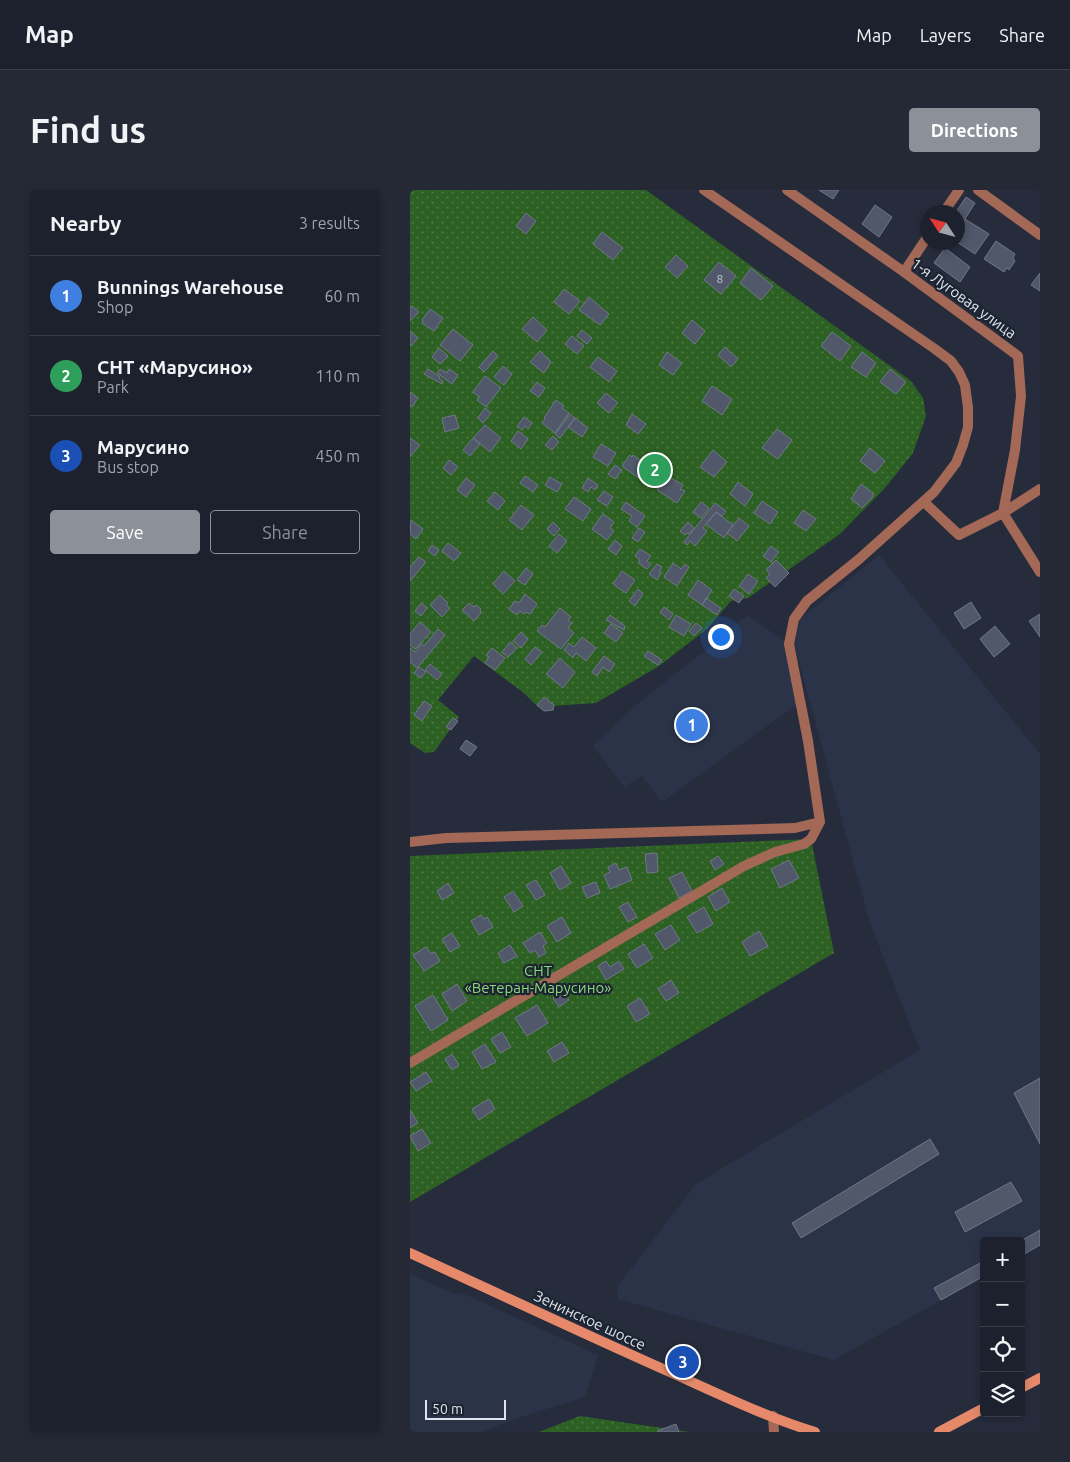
<!DOCTYPE html>
<html lang="en">
<head>
<meta charset="utf-8">
<style>
  body { margin:0; font-family:Ubuntu,sans-serif; background:#252935; color:#f1f3f6 }
  .controls { position:absolute; right:15px; bottom:15px; display:grid; overflow:hidden; border-radius:5px; box-shadow:0 2px 8px #0003 }
  .controls button { width:45px; height:45px; display:grid; place-items:center; padding:0; border:0; border-bottom:1px solid #3a3e49; background:#1c212d; color:#f1f3f6; font:25px sans-serif }
  .compass { position:absolute; left:510px; top:15px; width:45px; height:45px; border-radius:50%; background:#1c212d; box-shadow:0 2px 8px #0003; rotate:306deg }
  .scale { position:absolute; left:15px; bottom:12px; width:81px; box-sizing:border-box; padding-left:5px; border:2px solid #dee3ed; border-top:0; font-size:14px; line-height:18px; white-space:nowrap; color:#dee3ed; -webkit-text-stroke:4px #1c2331; paint-order:stroke }
  .you { position:absolute; left:310px; top:446px; width:18px; height:18px; margin:-12px; border:4px solid #fff; border-radius:50%; background:#1a73e8; box-shadow:0 0 0 8px #1a73e833 }
  .badge { display:grid; place-items:center; width:32px; height:32px; border-radius:50%; background:#8c9099; color:#fff; font-size:16px; font-weight:700 }
  .pin { position:absolute; translate:-50% -50%; border:2px solid #fff; box-shadow:0 1px 5px #0006 }
  .list { margin:0; padding:0; list-style:none }
  h2 { display:flex; justify-content:space-between; align-items:center; height:65px; margin:0; padding:0 20px; font-size:21px }
  h2 small { font-size:16px; font-weight:400; color:#a0a3aa }
  .list li { display:grid; grid-template-columns:32px 1fr auto; gap:15px; align-items:center; box-sizing:border-box; height:80px; padding:0 20px; border-top:1px solid #3a3e49 }
  .list b { display:block; font-size:19px; white-space:nowrap }
  .list p { margin:0; font-size:16px; white-space:nowrap; color:#a0a3aa }
  .list em { font-size:16px; font-style:normal; color:#a0a3aa }
  .actions { display:flex; gap:10px; padding:15px 20px }
  .actions a { flex:1; padding:11px 0; border:1px solid #8c9099; border-radius:5px; text-align:center; font-size:18px; color:#8c9099 }
  .actions .main { background:#8c9099; color:#fff }
  .icon { flex:none; width:28px; height:28px; fill:none; stroke:currentColor; stroke-width:2; stroke-linecap:round; stroke-linejoin:round }
  .map { position:relative; flex:none; width:630px; height:1242px; overflow:hidden; border-radius:5px }
  header { display:flex; align-items:center; gap:30px; box-sizing:border-box; height:70px; padding:0 25px; background:#1c212d; border-bottom:1px solid #3a3e49 }
  header strong { font-size:24px }
  nav { display:flex; gap:28px; margin-inline-start:auto; font-size:18px }
  .intro { display:flex; align-items:center; justify-content:space-between; box-sizing:border-box; height:120px; padding:0 30px }
  h1 { margin:0; font-size:35px }
  .button { padding:12px 22px; border-radius:5px; background:#8c9099; color:#fff; font-size:18px; font-weight:700 }
  main { display:flex; gap:30px; padding:0 30px }
  aside { flex:1; background:#1c212d; border-radius:5px; box-shadow:0 2px 8px #0003 }
  .map>svg:first-child { display:block }
</style>
</head>
<body>
<header>
<strong>Map</strong>
<nav><a>Map</a><a>Layers</a><a>Share</a></nav>
</header>
<div class="intro"><h1>Find us</h1><a class="button">Directions</a></div>
<main>
<aside>
<h2>Nearby<small>3 results</small></h2>
<ul class="list">
<li><span class="badge" style="background:#3f7fe0">1</span><div><b>Bunnings Warehouse</b><p>Shop</p></div><em>60 m</em></li>
<li><span class="badge" style="background:#2e9e5b">2</span><div><b>СНТ «Марусино»</b><p>Park</p></div><em>110 m</em></li>
<li><span class="badge" style="background:#1a4fb4">3</span><div><b>Марусино</b><p>Bus stop</p></div><em>450 m</em></li>
</ul>
<div class="actions"><a class="main">Save</a><a>Share</a></div>
</aside>
<div class="map">
<svg width="630" height="1242" viewBox="0 0 630 1242">
  <defs>
    <pattern id="green-dots" width="8" height="8" patternUnits="userSpaceOnUse" patternTransform="scale(1.25)"><rect width="8" height="8" fill="#2d6023"/><path d="M2 2h.1M6 6h.1" fill="none" stroke="#4b7743" stroke-width="1.8" stroke-linecap="round"/></pattern>
  </defs>
  <rect width="100%" height="100%" fill="#262c3c"/>
  <path fill="#2b3349" d="M469 365 630 564V1055L611 1066V1051H574V1086L424 1170 208 1109 207 1097 286 994 510 860 460 733 383 450 389 430Z
    M337 425 376 452 389 513 252 612 232 586 214 597 183 556 227 514 307 451Z
    M0 1084 44 1104 52 1103 188 1165 175 1207 96 1232 72 1242H0Z"/>
  <path fill="url(#green-dots)" d="M0 0H236L501 191 513 208 516 226 503 263 475 298 430 344 338 408 321 411 297 439 249 476 186 513 128 517 114 503 64 466 28 510 49 527 24 562 15 563 0 553Z
    M401 649 424 763 0 1012V666Z
    M170 1226 279 1242H129Z"/>
  <path fill="#51586a" stroke="#707789" d="M409 0H429L423 9Z
    M556 7 565 13 555 29 579 44 565 64 547 52 548 22H546Z
    M465 15 482 27 469 47 452 34Z
    M116 23 126 31 116 44 106 36Z
    M192 42 213 58 203 70 183 54Z
    M586 51 605 64 603 68 605 71 599 80 597 78 594 82 574 69Z
    M535 58 560 77 550 92 524 73Z
    M266 65 278 76 267 88 255 77Z
    M309 72 326 86 311 104 294 90Z
    M341 78 363 96 351 110 330 93Z
    M630 83V101L621 95Z
    M154 99 170 111 159 124 144 112Z
    M179 107 199 124 190 135 169 120Z
    M2 116 9 122 0 131V117Z
    M20 119 33 128 24 141 12 133 13 131 12 130Z
    M123 127 137 140 127 152 112 139Z
    M282 130 295 141 285 154 272 143Z
    M43 139 63 155 50 171 30 155Z
    M172 140 182 148 177 154 167 146Z
    M0 141 8 148 1 156 0 155Z
    M422 142 441 156 430 171 411 156Z
    M162 146 174 156 167 164 155 154Z
    M315 157 328 169 321 177 308 165Z
    M29 158 38 166 30 174 22 167Z
    M83 161 88 166 74 182 69 177Z
    M130 161 141 172 134 183 120 172Z
    M257 162 272 173 263 185 249 175Z
    M452 162 466 173 456 187 441 177Z
    M188 167 207 181 199 192 180 177Z
    M93 176 102 184 94 195 84 187Z
    M18 179 30 187 29 188 33 191 32 194 14 184Z
    M30 179 37 183 39 179 48 185 42 194 27 183Z
    M480 179 496 192 486 204 470 192Z
    M75 186 91 198 76 217 67 210 70 207 63 202Z
    M127 192 135 198 129 207 120 201Z
    M302 196 322 209 312 225 292 211Z
    M0 202 8 208 2 217 0 216Z
    M196 203 208 213 199 223 187 213Z
    M146 210 154 216 152 218 159 223 145 243 132 233 135 229 134 228Z
    M75 218 81 223 73 233 68 228Z
    M160 224 165 228 150 248 145 244Z
    M222 224 236 234 228 244 216 235Z
    M45 225 49 238 35 242 32 228Z
    M114 227 122 233 118 239 115 236 112 240 107 236Z
    M165 228 178 238 172 247 158 237Z
    M75 235 91 248 80 262 63 248Z
    M367 239 382 250 368 269 352 258Z
    M108 241 118 249 111 259 101 251Z
    M143 246 149 252 142 260 135 255Z
    M0 248 10 255 0 267Z
    M63 248 70 254 60 266 53 260Z
    M191 254 206 263 198 276 183 267Z
    M460 258 475 271 465 283 450 271Z
    M303 260 317 272 304 287 290 277Z
    M220 265 222 267 223 265 243 280 234 292 212 276Z
    M39 270 48 277 41 285 33 278Z
    M205 275 212 280 205 289 198 284Z
    M115 286 128 295 123 302 110 293Z
    M140 287 152 294 147 302 135 295Z
    M56 288 65 295 56 307 47 300Z
    M178 288 188 295 185 300 181 297 178 302 172 298Z
    M261 288 273 295 270 299 275 301 267 313 247 300 254 289 259 292Z
    M328 292 343 304 335 316 320 304Z
    M451 294 464 304 462 308 452 318 441 309Z
    M194 301 203 307 197 316 187 310Z
    M85 302 95 311 88 320 77 311Z
    M164 307 181 319 173 331 155 319Z
    M352 311 368 322 360 334 344 323Z
    M216 312 235 326 227 337 219 331 222 326 211 319Z
    M291 312 299 318 291 328 283 322Z
    M305 313 316 321 312 326 306 322 293 338 297 341 285 356 280 351 277 355 274 352Z
    M111 315 124 325 112 340 99 330Z
    M393 320 406 329 396 341 384 333Z
    M306 322 323 335 314 348 296 334Z
    M193 324 204 332 200 338 204 341 197 350 182 339Z
    M329 328 339 336 327 351 317 343Z
    M1 330 13 339 6 349 0 344Z
    M143 332 150 339 144 346 137 339Z
    M278 332 284 338 279 344 277 343 275 345 270 341Z
    M229 338 235 342 228 352 222 348Z
    M149 344 157 351 147 363 139 356Z
    M205 350 212 356 206 365 198 359Z
    M38 353 51 363 44 371 32 361Z
    M22 355 29 360 25 366 18 361Z
    M361 356 369 362 361 372 353 366Z
    M230 359 241 366 237 371 241 374 237 379 228 373 230 370 225 366Z
    M9 367 16 372 0 391V377Z
    M366 370 379 383 365 397 356 388 360 384 356 380Z
    M263 373 271 379 275 374 279 377 267 396 254 387Z
    M247 374 252 377 249 382 251 383 247 390 239 384Z
    M116 378 123 384 115 395 107 390Z
    M94 381 105 391 93 404 83 394Z
    M212 381 225 390 216 403 203 394Z
    M338 384 348 391 339 404 329 396Z
    M288 390 302 400 292 415 278 405Z
    M228 399 233 404 225 416 219 411Z
    M324 399 334 406 329 413 319 406Z
    M115 404 127 414 120 424 116 422 114 424 110 421 107 425 99 419 105 411 109 413Z
    M30 405 38 413 36 415 40 418 32 427 20 415Z
    M296 408 311 418 307 425 292 415Z
    M561 412 571 428 554 439 544 423Z
    M11 413 17 418 11 426 5 421Z
    M59 413 64 417 66 415 71 419 70 421 71 423 64 431 52 420Z
    M254 417 263 424 259 430 250 422Z
    M150 418 161 427 158 430 162 433 158 438 164 443 151 459 127 441 132 435 135 437Z
    M630 424V447L619 431Z
    M200 425 215 436 214 440 196 430Z
    M266 425 281 434 274 446 259 437Z
    M10 432 21 442 5 459 0 455V444Z
    M286 433 292 438 284 446 279 441Z
    M201 434 213 443 206 452 194 443Z
    M585 436 600 454 584 467 570 449Z
    M28 439 35 445 7 478 0 472V458L5 462 11 454 14 456Z
    M111 442 118 449 111 458 103 451Z
    M172 447 186 458 176 471 166 463 163 468 154 460 159 453 164 457Z
    M100 452 107 458 98 467 92 462Z
    M125 457 132 462 121 475 115 469Z
    M82 458 95 468 85 480 75 473 79 467 76 465Z
    M238 461 252 470 248 475 234 466Z
    M194 466 205 474 199 482 193 477 187 486 182 482Z
    M150 468 165 482 153 498 136 484Z
    M20 474 32 484 27 490 15 480Z
    M9 477 16 482 11 488 4 483Z
    M134 507 144 515 143 520 134 521 127 515Z
    M14 511 22 516 12 531 4 525Z
    M43 528 48 531 41 540 36 537Z
    M56 550 67 557 60 566 50 559Z
    M247 663 248 682 237 683 235 664Z
    M308 666 314 674 305 680 300 671Z
    M379 670 389 688 370 698 361 679Z
    M206 673 209 680 217 677 222 690 200 699 194 685 200 682 198 677Z
    M151 676 161 693 150 700 140 683Z
    M272 682 282 701 269 708 259 688Z
    M126 690 135 705 126 710 116 695Z
    M186 692 190 703 177 708 172 697Z
    M38 693 44 703 32 710 27 701Z
    M312 698 320 712 306 721 298 707Z
    M103 701 113 716 104 722 94 707Z
    M218 712 227 727 218 732 209 717Z
    M294 717 303 734 287 743 277 727Z
    M71 725 74 729 77 727 83 737 69 745 61 731Z
    M152 727 161 743 147 752 137 736Z
    M261 735 270 750 255 760 245 744Z
    M349 741 358 756 340 766 332 752Z
    M130 742 137 753 133 756 136 763 129 767 125 760 120 763 113 753Z
    M42 743 50 756 40 762 32 749Z
    M234 754 243 768 227 778 218 764Z
    M100 755 107 766 94 773 88 763Z
    M16 757 21 764 25 762 30 771 14 781 3 765Z
    M196 771 200 777 209 771 214 779 196 790 188 776Z
    M261 790 269 803 256 811 248 799Z
    M47 794 57 811 42 821 32 804Z
    M153 801 159 810 149 817 143 808Z
    M23 805 38 830 21 841 5 816Z
    M230 808 240 824 226 832 217 816Z
    M127 815 138 833 117 846 105 828Z
    M92 842 101 857 90 863 81 849Z
    M152 852 159 863 144 872 137 861Z
    M75 854 86 872 72 879 62 862Z
    M42 864 49 875 42 880 35 869Z
    M16 882 22 891 6 901 0 892Z
    M630 888V954L604 903Z
    M79 909 85 919 69 930 62 919Z
    M0 920 8 933 0 938Z
    M12 939 21 953 8 961 0 946Z
    M520 949 529 964 391 1048 382 1033Z
    M601 992 612 1011 555 1042 545 1022Z
    M630 1040V1055L611 1066V1051Z
    M574 1071V1086L531 1110 524 1098Z
    M266 1234 269 1242H248L247 1241Z"/>
  <g fill="none" stroke-linecap="round" stroke-linejoin="round">
    <path stroke="#a36856" stroke-width="10" d="M377 0 494 82 608 166 611 206 605 260 593 323 630 382
      M568 0 630 45
      M534 22 549 0
      M494 82 518 46
      M514 312 549 345 593 323 630 299
      M0 652 36 648 385 638 410 632
      M0 873 334 676 365 662 394 654 401 649 410 632 398 551 379 454 384 429 397 411 448 370 524 302 546 273 553 255 558 237V218L555 195 549 182 541 171 525 159 294 0
      M363 1226 364 1242"/>
    <path stroke="#e6896b" stroke-width="10" d="M0 1063C87 1103 174 1144 262 1183 309 1204 356 1227 405 1242
      M611 1198 630 1188
      M529 1242 574 1218"/>
  </g>
  <g text-anchor="middle" dominant-baseline="central" stroke-width="4.5" stroke-linejoin="round" paint-order="stroke">
    <g font-size="12" fill="#bbc0cc">
      <text x="310" y="88">8</text>
    </g>
    <g font-size="15" fill="#dee3ed" stroke="#1c2331">
      <text transform="translate(554 108) rotate(36)">1-я Луговая улица</text>
      <text transform="translate(180 1130) rotate(25)">Зенинское шоссе</text>
    </g>
    <g font-size="15" fill="#88d779" stroke="#1c2331">
      <text x="128" y="780">СНТ<tspan x="128" dy="17">«Ветеран-Марусино»</tspan></text>
    </g>
  </g>
</svg>
<div class="controls">
<button>+</button>
<button>−</button>
<button><svg class="icon" aria-label="locate" viewBox="0 0 24 24"><circle cx="12" cy="12" r="6"/><path d="M12 2v4M12 18v4M2 12h4M18 12h4"/></svg></button>
<button><svg class="icon" aria-label="layers" viewBox="0 0 24 24"><path d="M12 4l9 5-9 5-9-5zM3 14l9 5 9-5"/></svg></button>
</div>
<svg class="compass" viewBox="-18 -18 36 36"><path d="M0-13l5 13h-10z" fill="#e53935"/><path d="M0 13l5-13h-10z" fill="#a0a3aa"/></svg>
<div class="scale">50 m</div>
<div class="you"></div>
<div class="pin badge" style="left:282px;top:535px;background:#3f7fe0">1</div>
<div class="pin badge" style="left:245px;top:280px;background:#2e9e5b">2</div>
<div class="pin badge" style="left:273px;top:1172px;background:#1a4fb4">3</div>
</div>
</main>
</body>
</html>
